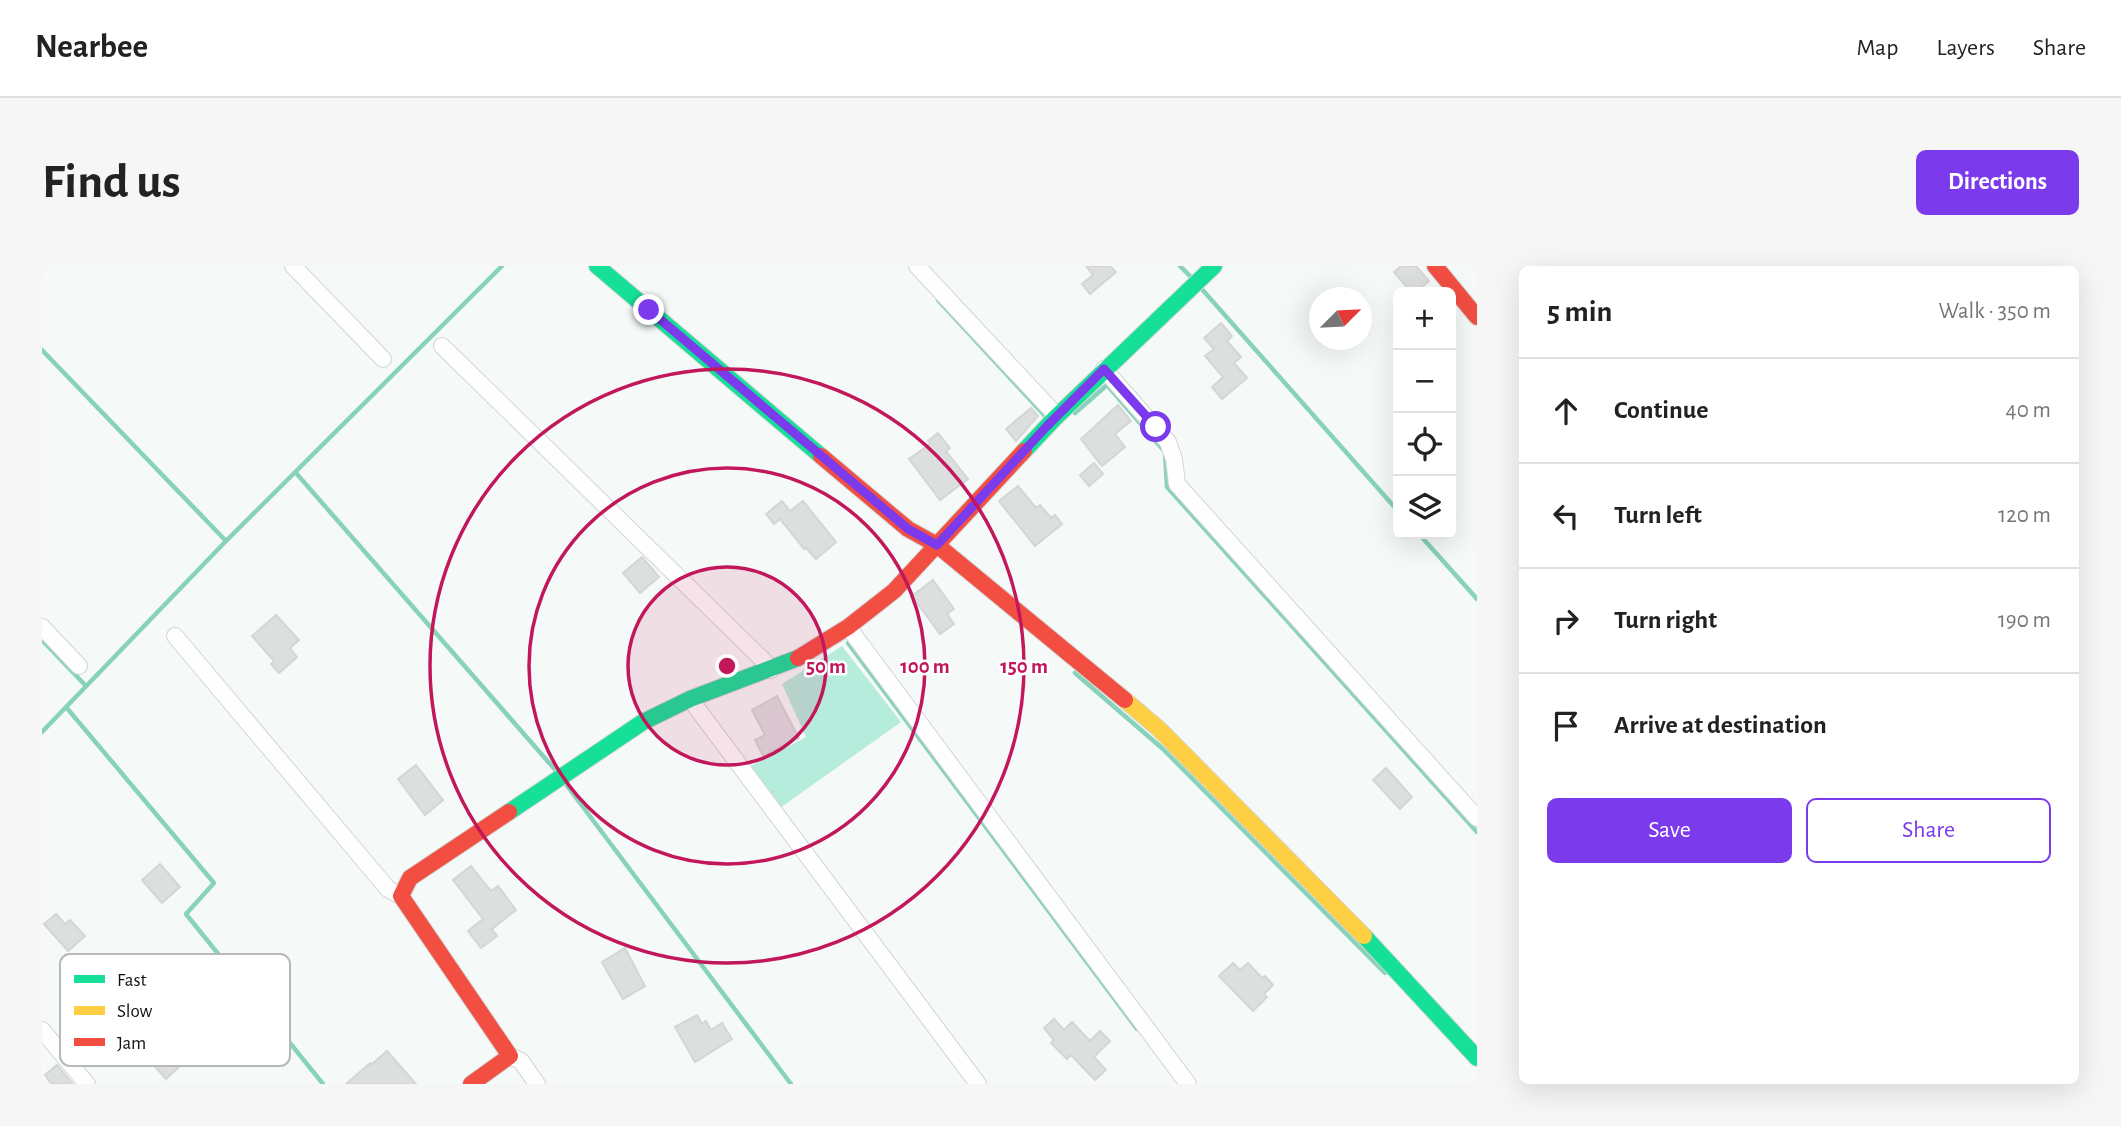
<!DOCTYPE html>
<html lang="en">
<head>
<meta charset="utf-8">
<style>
  body { margin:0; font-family:"Alegreya Sans",sans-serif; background:#f6f6f6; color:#222 }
  .controls { position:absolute; right:21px; top:21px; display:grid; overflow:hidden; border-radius:10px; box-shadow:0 7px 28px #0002 }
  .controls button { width:63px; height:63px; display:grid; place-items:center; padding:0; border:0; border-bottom:2px solid #e0e0e0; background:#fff; color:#222; font:35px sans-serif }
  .compass { position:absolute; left:1267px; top:21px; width:63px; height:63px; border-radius:50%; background:#fff; box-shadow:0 7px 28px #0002; rotate:66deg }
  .stop { position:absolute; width:21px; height:21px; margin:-16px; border:5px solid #7c3aed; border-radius:50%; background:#fff }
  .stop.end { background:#7c3aed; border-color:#fff; box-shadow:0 2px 7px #0008 }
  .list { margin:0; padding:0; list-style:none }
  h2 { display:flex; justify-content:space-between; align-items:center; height:91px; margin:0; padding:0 28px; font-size:30px }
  h2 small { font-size:23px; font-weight:400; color:#767676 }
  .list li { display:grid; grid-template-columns:46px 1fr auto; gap:21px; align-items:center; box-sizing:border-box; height:105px; padding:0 28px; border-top:2px solid #e0e0e0 }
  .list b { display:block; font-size:26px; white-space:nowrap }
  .list em { font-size:23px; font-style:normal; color:#767676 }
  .actions { display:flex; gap:14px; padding:21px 28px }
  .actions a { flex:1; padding:16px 0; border:2px solid #7c3aed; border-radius:10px; text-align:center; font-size:24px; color:#7c3aed }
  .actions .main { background:#7c3aed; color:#fff }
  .icon { flex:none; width:38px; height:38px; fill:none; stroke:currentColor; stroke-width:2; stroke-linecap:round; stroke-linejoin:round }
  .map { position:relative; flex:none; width:1435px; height:818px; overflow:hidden; border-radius:10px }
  header { display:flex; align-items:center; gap:42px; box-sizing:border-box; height:98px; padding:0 35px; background:#fff; border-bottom:2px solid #e0e0e0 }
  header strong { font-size:33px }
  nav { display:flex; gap:38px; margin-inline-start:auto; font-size:24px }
  .intro { display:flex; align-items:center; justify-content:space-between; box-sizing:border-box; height:168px; padding:0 42px }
  h1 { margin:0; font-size:49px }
  .button { padding:18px 32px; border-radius:10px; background:#7c3aed; color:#fff; font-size:24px; font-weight:700 }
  main { display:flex; gap:42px; padding:0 42px }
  aside { flex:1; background:#fff; border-radius:10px; box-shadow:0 7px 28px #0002 }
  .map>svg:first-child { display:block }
</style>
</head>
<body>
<header>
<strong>Nearbee</strong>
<nav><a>Map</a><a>Layers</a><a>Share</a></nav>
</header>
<div class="intro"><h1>Find us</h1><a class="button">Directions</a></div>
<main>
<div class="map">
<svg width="1435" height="818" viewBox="0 0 1435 818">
  <rect width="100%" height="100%" fill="#f5faf8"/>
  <path fill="#b6ecdb" d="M800 380 859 456 738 542 707 501 764 471 740 418Z"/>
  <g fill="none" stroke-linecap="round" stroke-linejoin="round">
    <path stroke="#88d2bc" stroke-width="4.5" d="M1138 0 1150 12
      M1158 21 1356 245
      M896 34 1004 151
      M0 84 184 275 0 466
      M1033 147 1065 119 1123 186 1125 221 1435 566
      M254 207 516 507
      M1377 268 1435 333
      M184 275 460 0
      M0 374 44 420
      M806 377 1095 763
      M1033 407 1121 483 1343 707
      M24 441 172 617 144 648 281 818
      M523 517 749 818"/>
  </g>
  <path fill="#dcdfde" stroke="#d3d6d5" stroke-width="2" d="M1044 0H1068L1074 6 1048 28 1040 18 1051 9Z
    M1359 0H1374L1387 15 1373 26H1369L1352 6Z
    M1179 57 1190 70 1185 75 1199 91 1192 97 1205 112 1180 133 1170 121 1181 111 1163 90 1172 83 1162 72Z
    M1076 139 1089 155 1073 168 1083 181 1060 200 1039 173Z
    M989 142 996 150 974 175 964 163Z
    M896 167 908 182 904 185 926 213 898 234 867 193 888 178 886 175Z
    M1052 197 1061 208 1047 220 1038 209Z
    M976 220 994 242 998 239 1009 252 1013 249 1020 258 993 280 957 235Z
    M740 235 748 245 761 235 794 276 774 293 764 282 762 283 738 253 732 258 724 248Z
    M600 291 617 311 598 327 581 307Z
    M891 314 912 343 905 348 912 358 898 368 870 330Z
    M234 349 257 374 248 382 255 391 237 407 229 398 232 395 210 370Z
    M735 430 757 472 721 490 713 474 723 469 710 444Z
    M374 499 401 534 383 549 356 513Z
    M1344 502 1370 531 1358 543 1331 514Z
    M118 598 138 621 120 637 100 614Z
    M429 600 449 625 456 620 474 644 450 663 455 670 439 682 426 665 441 653 411 614Z
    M14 648 23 658 28 654 43 670 26 685 2 658Z
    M583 682 603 720 581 733 560 696Z
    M1191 697 1198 704 1206 697 1220 712 1223 710 1231 719 1222 728 1225 731 1211 745 1177 710Z
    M655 749 660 758 664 755 669 764 680 757 690 773 653 796 633 761Z
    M1012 753 1022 764 1030 756 1048 775 1058 765 1068 775 1052 791 1064 804 1053 814 1029 789 1025 793 1009 777 1012 774 1002 762Z
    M115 772 139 799 124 813 100 786Z
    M345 785 374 818H304L328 797 329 799Z
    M15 799 29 816 31 818H9L3 809Z"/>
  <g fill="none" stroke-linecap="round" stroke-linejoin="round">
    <defs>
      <path id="street" d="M251 0 341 93
        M875 0 1015 150
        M400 80 722 395 729 404
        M1062 103 1126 176 1132 193 1135 218 1435 552
        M0 361 37 400
        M806 361 1146 818
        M133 370 346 623 359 630
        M648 433 936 818
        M0 764 45 818
        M468 790 479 795 495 818"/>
      <path id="fast" d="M555 0 779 190
        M982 185 1012 153 1172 0
        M467 546 601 456 648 433 756 392
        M1322 670 1435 792"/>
      <path id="slow" d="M1083 434 1117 463 1322 670"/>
      <path id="jam" d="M1393 0 1435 51
        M779 190 866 263 895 279 1083 434
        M756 392 806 361 852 325 982 185
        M429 818 468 790 359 630 368 612 467 546"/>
    </defs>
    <use href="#street" stroke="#d2d5d4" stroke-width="18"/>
    <use href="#fast" stroke="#d2d5d4" stroke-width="18"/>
    <use href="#slow" stroke="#d2d5d4" stroke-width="18"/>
    <use href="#jam" stroke="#d2d5d4" stroke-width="18"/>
    <use href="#street" stroke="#fefefe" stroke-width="16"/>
    <use href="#fast" stroke="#16e098" stroke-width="16"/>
    <use href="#slow" stroke="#ffcf43" stroke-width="16"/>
    <use href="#jam" stroke="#f24e42" stroke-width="16"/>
  </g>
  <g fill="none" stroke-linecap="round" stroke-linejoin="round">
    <path stroke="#7c3aed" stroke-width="9" d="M607 44 866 263 895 279 1005 160 1062 103 1114 161"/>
  </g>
  <circle cx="685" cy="400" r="99" fill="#c2185b" fill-opacity=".12"/>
  <g fill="none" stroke="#c2185b" stroke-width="3.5">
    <circle cx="685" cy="400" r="99"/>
    <circle cx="685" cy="400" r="198"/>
    <circle cx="685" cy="400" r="297"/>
  </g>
  <rect x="18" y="688" width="230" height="112" rx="10" fill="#fff" stroke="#b7b8b8" stroke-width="2"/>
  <rect x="32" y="709" width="31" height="8" fill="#16e098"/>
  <rect x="32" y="740" width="31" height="9" fill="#ffcf43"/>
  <rect x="32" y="772" width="31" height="8" fill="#f24e42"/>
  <g font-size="19" fill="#0f1211">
    <text x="75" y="720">Fast</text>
    <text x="75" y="751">Slow</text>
    <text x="75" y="783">Jam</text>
  </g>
  <circle cx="685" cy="400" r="10" fill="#c2185b" stroke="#fff" stroke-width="3.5"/>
  <g font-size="21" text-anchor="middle" font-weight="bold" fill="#c2185b" stroke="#fff" stroke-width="5" stroke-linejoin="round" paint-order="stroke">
    <text x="784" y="407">50 m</text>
    <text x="883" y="407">100 m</text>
    <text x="982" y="407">150 m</text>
  </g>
</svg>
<div class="controls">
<button>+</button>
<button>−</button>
<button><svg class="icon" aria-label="locate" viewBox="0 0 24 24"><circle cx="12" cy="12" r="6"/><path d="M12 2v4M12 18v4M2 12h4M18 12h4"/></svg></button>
<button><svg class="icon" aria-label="layers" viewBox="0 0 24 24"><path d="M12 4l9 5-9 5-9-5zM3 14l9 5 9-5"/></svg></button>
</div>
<svg class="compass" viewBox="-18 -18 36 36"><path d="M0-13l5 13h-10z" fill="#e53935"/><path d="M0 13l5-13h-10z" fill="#767676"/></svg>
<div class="stop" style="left:1114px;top:161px"></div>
<div class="stop end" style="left:607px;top:44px"></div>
</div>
<aside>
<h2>5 min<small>Walk · 350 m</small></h2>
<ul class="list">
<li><svg class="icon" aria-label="ahead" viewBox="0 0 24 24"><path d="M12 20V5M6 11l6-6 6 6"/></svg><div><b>Continue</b></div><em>40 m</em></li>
<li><svg class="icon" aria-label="left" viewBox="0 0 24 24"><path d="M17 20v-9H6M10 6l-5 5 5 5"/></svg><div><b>Turn left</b></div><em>120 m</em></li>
<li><svg class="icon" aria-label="right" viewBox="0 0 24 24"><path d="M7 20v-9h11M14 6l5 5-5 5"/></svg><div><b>Turn right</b></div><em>190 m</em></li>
<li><svg class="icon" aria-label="arrive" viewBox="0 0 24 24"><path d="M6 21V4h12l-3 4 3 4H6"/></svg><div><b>Arrive at destination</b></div></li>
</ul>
<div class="actions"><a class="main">Save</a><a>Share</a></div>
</aside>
</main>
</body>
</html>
